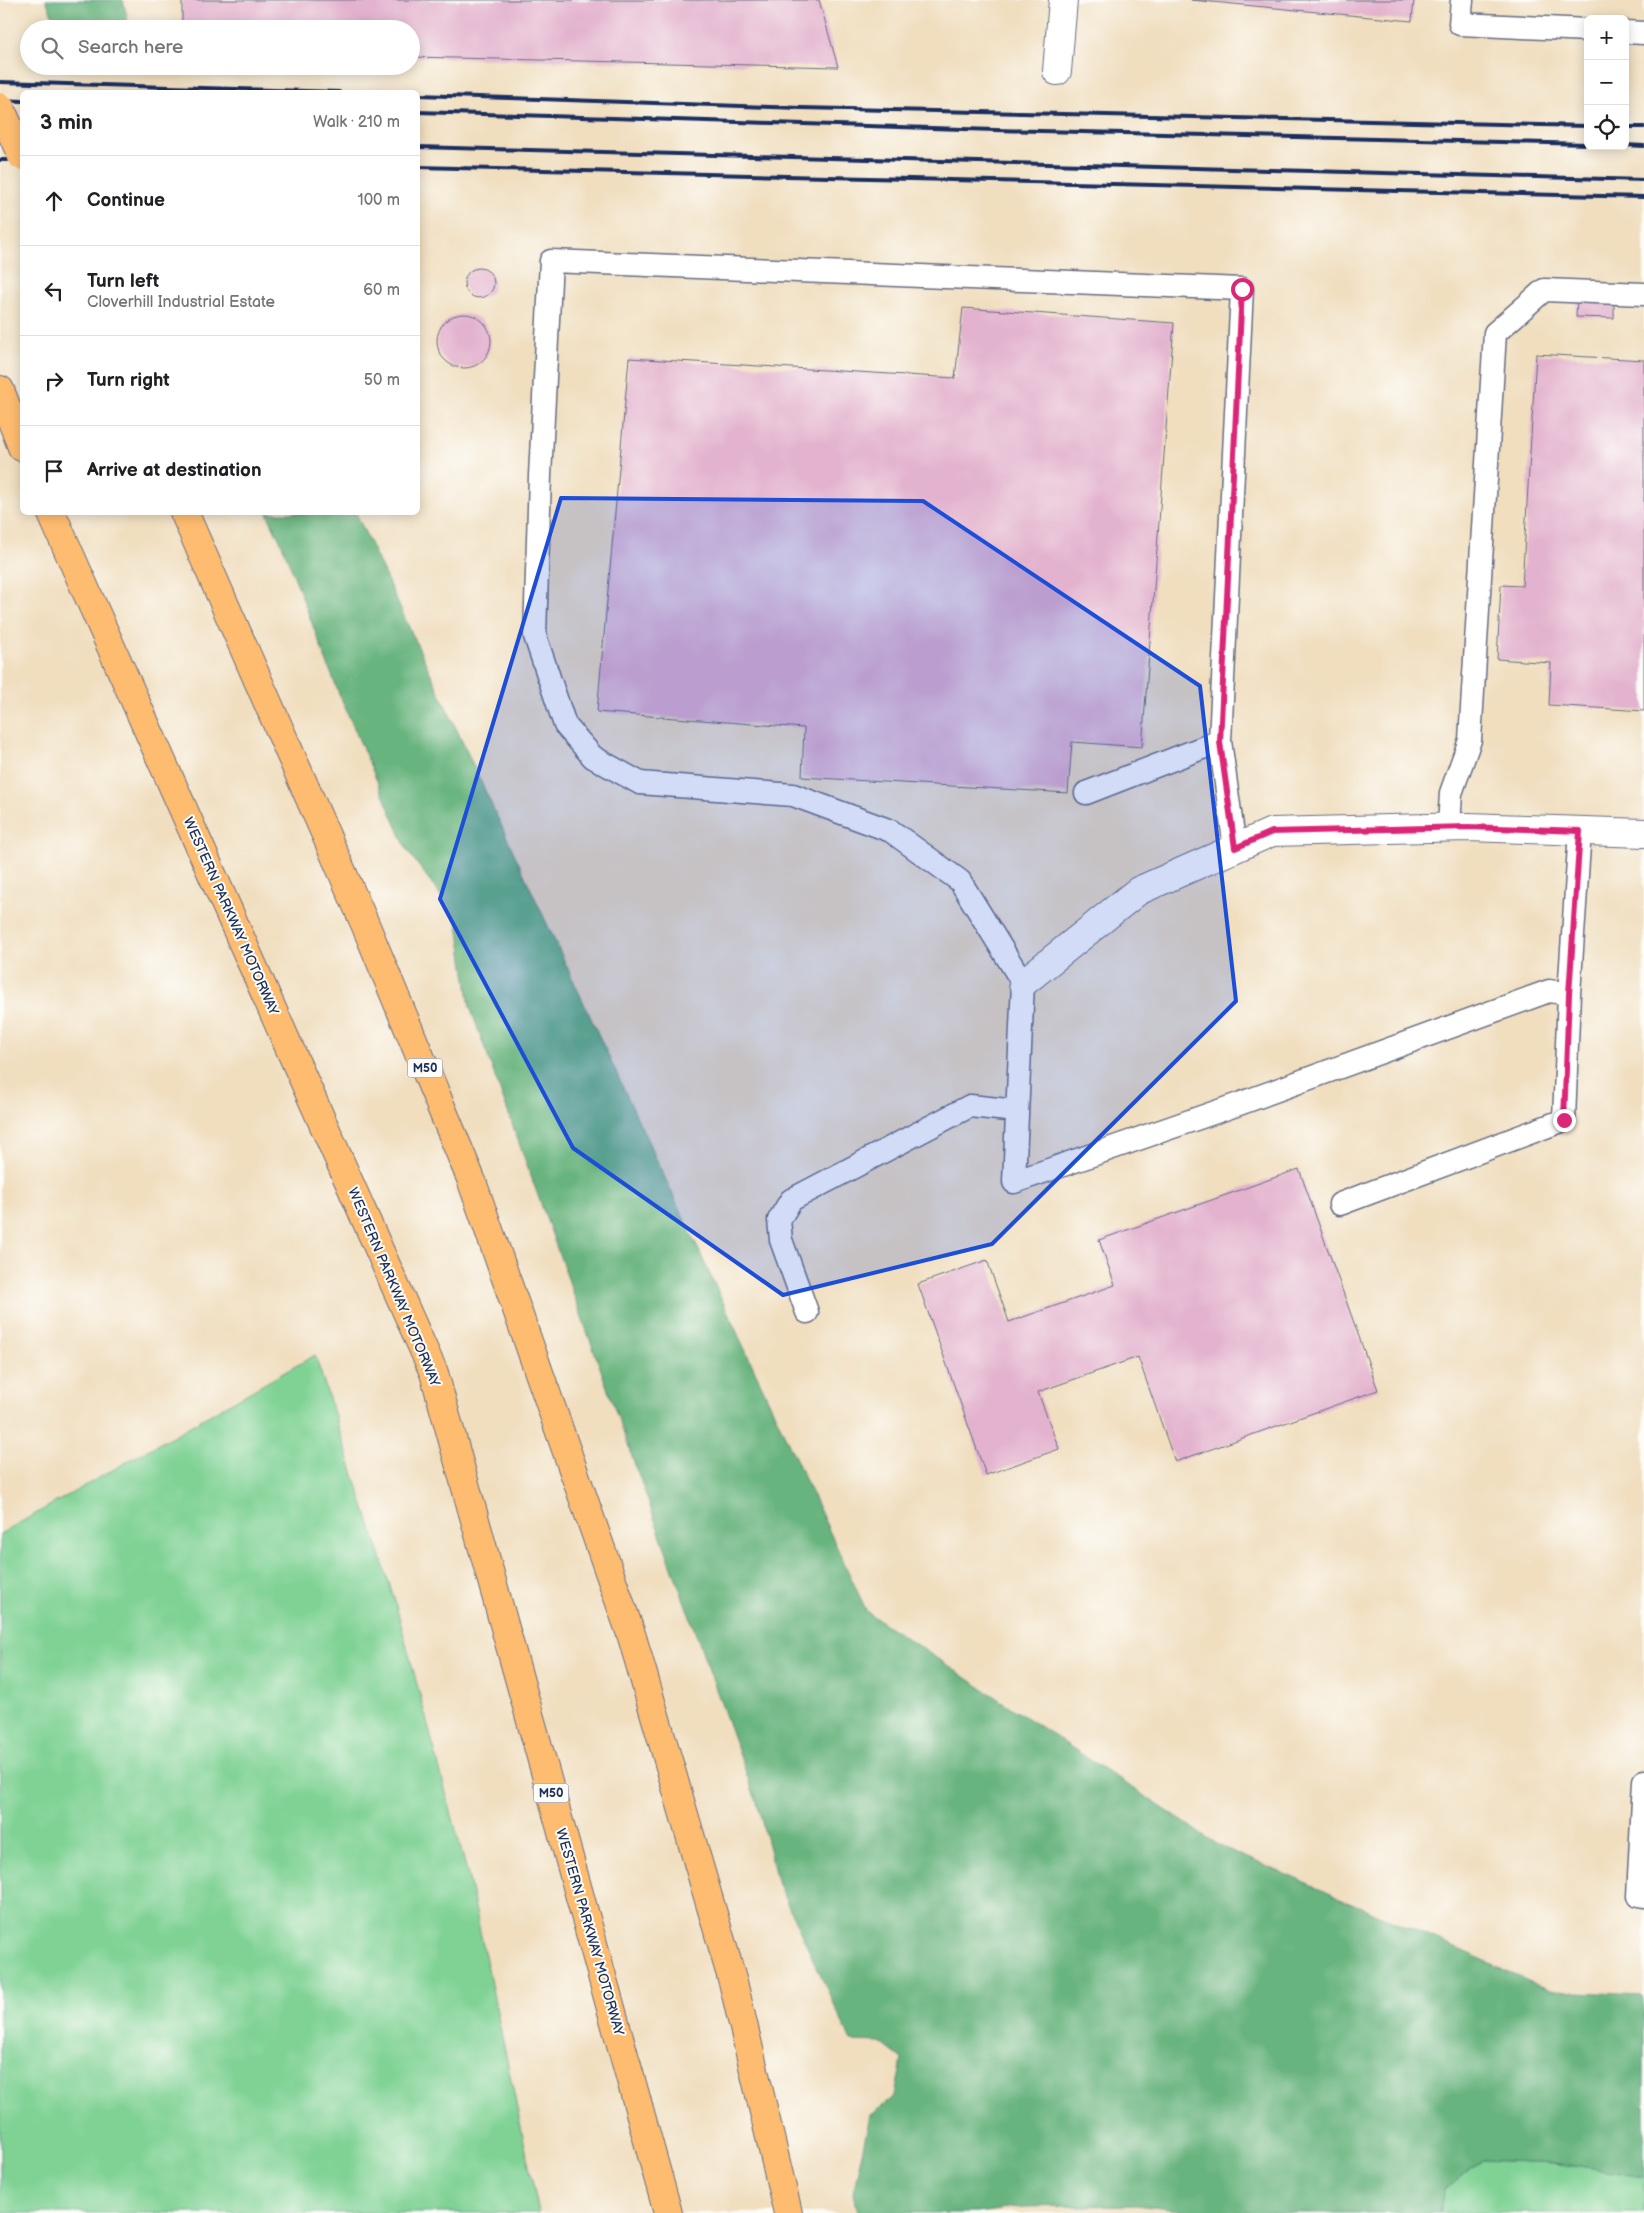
<!DOCTYPE html>
<html lang="en">
<head>
<meta charset="utf-8">
<style>
  body { margin:0; font-family:"Balsamiq Sans",sans-serif; background:#f6f6f6; color:#202124 }
  .controls { position:absolute; right:15px; top:15px; display:grid; overflow:hidden; border-radius:8px; box-shadow:0 2px 12px #0003 }
  .controls button { width:45px; height:45px; display:grid; place-items:center; padding:0; border:0; border-bottom:1px solid #e0e0e0; background:#fff; color:#202124; font:25px sans-serif }
  .stop { position:absolute; width:15px; height:15px; margin:-11px; border:4px solid #db2777; border-radius:50%; background:#fff }
  .stop.end { background:#db2777; border-color:#fff; box-shadow:0 1px 5px #0008 }
  .list { margin:0; padding:0; list-style:none }
  h2 { display:flex; justify-content:space-between; align-items:center; height:65px; margin:0; padding:0 20px; font-size:21px }
  h2 small { font-size:16px; font-weight:400; color:#757577 }
  .list li { display:grid; grid-template-columns:32px 1fr auto; gap:15px; align-items:center; box-sizing:border-box; height:90px; padding:0 20px; border-top:1px solid #e0e0e0 }
  .list b { display:block; font-size:19px; white-space:nowrap }
  .list p { margin:0; font-size:16px; white-space:nowrap; color:#757577 }
  .list em { font-size:16px; font-style:normal; color:#757577 }
  .icon { flex:none; width:28px; height:28px; fill:none; stroke:currentColor; stroke-width:2; stroke-linecap:round; stroke-linejoin:round }
  .map { position:relative; flex:none; width:1644px; height:2213px; overflow:hidden }
  .search { position:absolute; background:#fff; box-shadow:0 2px 12px #0003; left:20px; top:20px; width:400px; height:55px; display:flex; align-items:center; gap:12px; box-sizing:border-box; padding:0 18px; border-radius:28px; color:#757577; font-size:19px }
  .panel { position:absolute; background:#fff; box-shadow:0 2px 12px #0003; left:20px; top:90px; width:400px; height:425px; border-radius:8px }
  .map>svg:first-child { display:block }
</style>
</head>
<body>
<div class="map">
<svg width="1644" height="2213" viewBox="0 0 1644 2213">
  <rect width="100%" height="100%" fill="#fdfcf7"/>
  <filter id="ink" filterUnits="userSpaceOnUse"><feTurbulence type="fractalNoise" baseFrequency=".02" numOctaves="2"/><feDisplacementMap in="SourceGraphic" scale="10" xChannelSelector="R" yChannelSelector="G"/><feConvolveMatrix kernelMatrix="1 2 1 2 8 2 1 2 1" color-interpolation-filters="sRGB"/></filter>
  <filter id="wash" filterUnits="userSpaceOnUse"><feTurbulence type="fractalNoise" baseFrequency=".0096" numOctaves="4" result="noise"/><feDisplacementMap in="SourceGraphic" scale="20" xChannelSelector="R" yChannelSelector="G"/><feGaussianBlur stdDeviation="1.12" result="paint"/><feColorMatrix in="noise" values="0 0 0 0 0 0 0 0 0 0 0 0 0 0 0 0 0 1.4 0 .05"/><feComposite in="paint" operator="in"/></filter>
  <g filter="url(#wash)">
    <rect width="100%" height="100%" fill="#f0debf"/>
    <path fill="#7fd294" stroke="#4d8079" d="M315 1355 394 1598 469 1879 539 2213H0V1534Z
      M1482 2160 1555 2163 1644 2177V2213H1440L1445 2190Z"/>
    <path fill="#67b47e" stroke="#41726e" d="M46 0H123L130 29H58Z
      M267 513H356L867 1612 1220 1846 1555 1991 1644 1995V2177L1555 2163 1482 2160 1445 2190 1440 2213H1205L1135 2205 1024 2207 977 2213H857L853 2193 870 2116 895 2096 902 2059 880 2042 851 2041 778 1884 757 1803 470 1007 457 918 407 850 337 689 283 547Z"/>
    <g id="blocks">
      <path fill="#e3b2ce" d="M182 0H819L838 67 411 57V29H182Z
        M1191 0H1414L1412 21Z
        M464 283a15 15 0 1 1 30 0a15 15 0 1 1-30 0Z
        M1577 300 1614 302V318L1576 317Z
        M963 308 1174 323 1142 747 1072 742 1068 793 802 777 804 728 597 712 629 358 955 378Z
        M437 341a27 27 0 1 1 54 0a27 27 0 1 1-54 0Z
        M1536 354 1644 360V711L1549 705 1551 663 1497 659 1501 585 1522 586Z
        M1299 1169 1378 1390 1175 1462 1138 1357 1038 1392 1059 1449 986 1475 918 1284 987 1260 1009 1322 1115 1285 1099 1240Z"/>
    </g>
  </g>
  <g filter="url(#ink)">
    <use href="#blocks" fill-opacity="0" stroke="#666c80" stroke-width="1"/>
    <g fill="none" stroke-linecap="round" stroke-linejoin="round">
      <defs>
        <path id="service" d="M1462 0 1460 24 1588 30
          M1625 32 1644 33
          M1086 793 1220 741
          M1449 827 1451 793 1470 740 1495 333 1544 290 1644 294
          M1235 848 1220 741 1242 289 551 261 540 476 535 636 565 725 593 757 640 783 793 795 891 831 960 881 1023 983 1014 1182 1236 1105 1549 991 1569 994
          M1340 1204 1564 1120 1569 994 1580 831
          M807 1312 781 1240 779 1220 791 1200 970 1106 1017 1111
          M1644 1781 1638 1896 1644 1897"/>
        <path id="minor" d="M1057 71 1063 0
          M1023 983 1138 891 1272 832 1468 827 1644 833"/>
        <path id="motorway" d="M0 390 22 447
          M51 512 434 1373 668 2213
          M184 512 365 924 471 1179 632 1637 733 1982 788 2213"/>
      </defs>
      <use href="#service" stroke="#666c80" stroke-width="25"/>
      <use href="#minor" stroke="#666c80" stroke-width="30"/>
      <use href="#motorway" stroke="#666c80" stroke-width="30"/>
      <use href="#service" stroke="#fff" stroke-width="22"/>
      <use href="#minor" stroke="#fff" stroke-width="28"/>
      <use href="#motorway" stroke="#fdbc6f" stroke-width="28"/>
      <path stroke="#1b2f5e" stroke-width="4" d="M0 82 339 92
        M418 95 801 108 1588 126
        M0 100 22 101
        M418 112 995 130 1588 144
        M1625 127H1644
        M0 138 22 139
        M1625 145 1644 146
        M418 147 1644 180
        M0 160H22
        M418 167 1644 197"/>
      <defs>
        <path id="motorway-bridge" d="M0 107 22 156"/>
      </defs>
      <use href="#motorway-bridge" stroke="#666c80" stroke-width="30" stroke-linecap="butt"/>
      <use href="#motorway-bridge" stroke="#fdbc6f" stroke-width="28"/>
    </g>
  </g>
  <g fill="none" stroke-linecap="round" stroke-linejoin="round" filter="url(#ink)">
    <path stroke="#db2777" stroke-width="6" d="M1242 289 1220 742 1235 848 1272 832 1468 827 1580 831 1569 994 1564 1120"/>
  </g>
  <path fill="#1d4ed8" fill-opacity="0.2" stroke="#1d4ed8" stroke-width="4" stroke-linejoin="round" d="M561 498 923 501 1200 686 1236 1001 992 1244 783 1295 573 1148 440 899Z"/>
  <g text-anchor="middle" dominant-baseline="central" stroke-width="4" stroke-linejoin="round" paint-order="stroke">
    <g fill="#fdfcf7" stroke="#5f6c8c" stroke-width="1">
      <rect x="407.5" y="1058.5" width="35" height="19" rx="4"/>
      <rect x="533.5" y="1783.5" width="35" height="19" rx="4"/>
    </g>
    <g font-size="12" font-weight="bold" fill="#1b2f5e">
      <text x="425" y="1068">M50</text>
      <text x="551" y="1793">M50</text>
    </g>
    <g font-size="14" fill="#1b2f5e" stroke="#fdfcf7">
      <text transform="translate(231 916) rotate(66)">WESTERN PARKWAY MOTORWAY</text>
      <text transform="translate(394 1287) rotate(67)">WESTERN PARKWAY MOTORWAY</text>
      <text transform="translate(590 1932) rotate(74)">WESTERN PARKWAY MOTORWAY</text>
    </g>
  </g>
</svg>
<div class="controls">
<button>+</button>
<button>−</button>
<button><svg class="icon" aria-label="locate" viewBox="0 0 24 24"><circle cx="12" cy="12" r="6"/><path d="M12 2v4M12 18v4M2 12h4M18 12h4"/></svg></button>
</div>
<div class="stop" style="left:1242px;top:289px"></div>
<div class="stop end" style="left:1564px;top:1120px"></div>
<div class="search"><svg class="icon" aria-label="search" viewBox="0 0 24 24"><circle cx="10" cy="10" r="6"/><path d="M15 15l6 6"/></svg>Search here</div>
<section class="panel">
<h2>3 min<small>Walk · 210 m</small></h2>
<ul class="list">
<li><svg class="icon" aria-label="ahead" viewBox="0 0 24 24"><path d="M12 20V5M6 11l6-6 6 6"/></svg><div><b>Continue</b></div><em>100 m</em></li>
<li><svg class="icon" aria-label="left" viewBox="0 0 24 24"><path d="M17 20v-9H6M10 6l-5 5 5 5"/></svg><div><b>Turn left</b><p>Cloverhill Industrial Estate</p></div><em>60 m</em></li>
<li><svg class="icon" aria-label="right" viewBox="0 0 24 24"><path d="M7 20v-9h11M14 6l5 5-5 5"/></svg><div><b>Turn right</b></div><em>50 m</em></li>
<li><svg class="icon" aria-label="arrive" viewBox="0 0 24 24"><path d="M6 21V4h12l-3 4 3 4H6"/></svg><div><b>Arrive at destination</b></div></li>
</ul>
</section>
</div>
</body>
</html>
